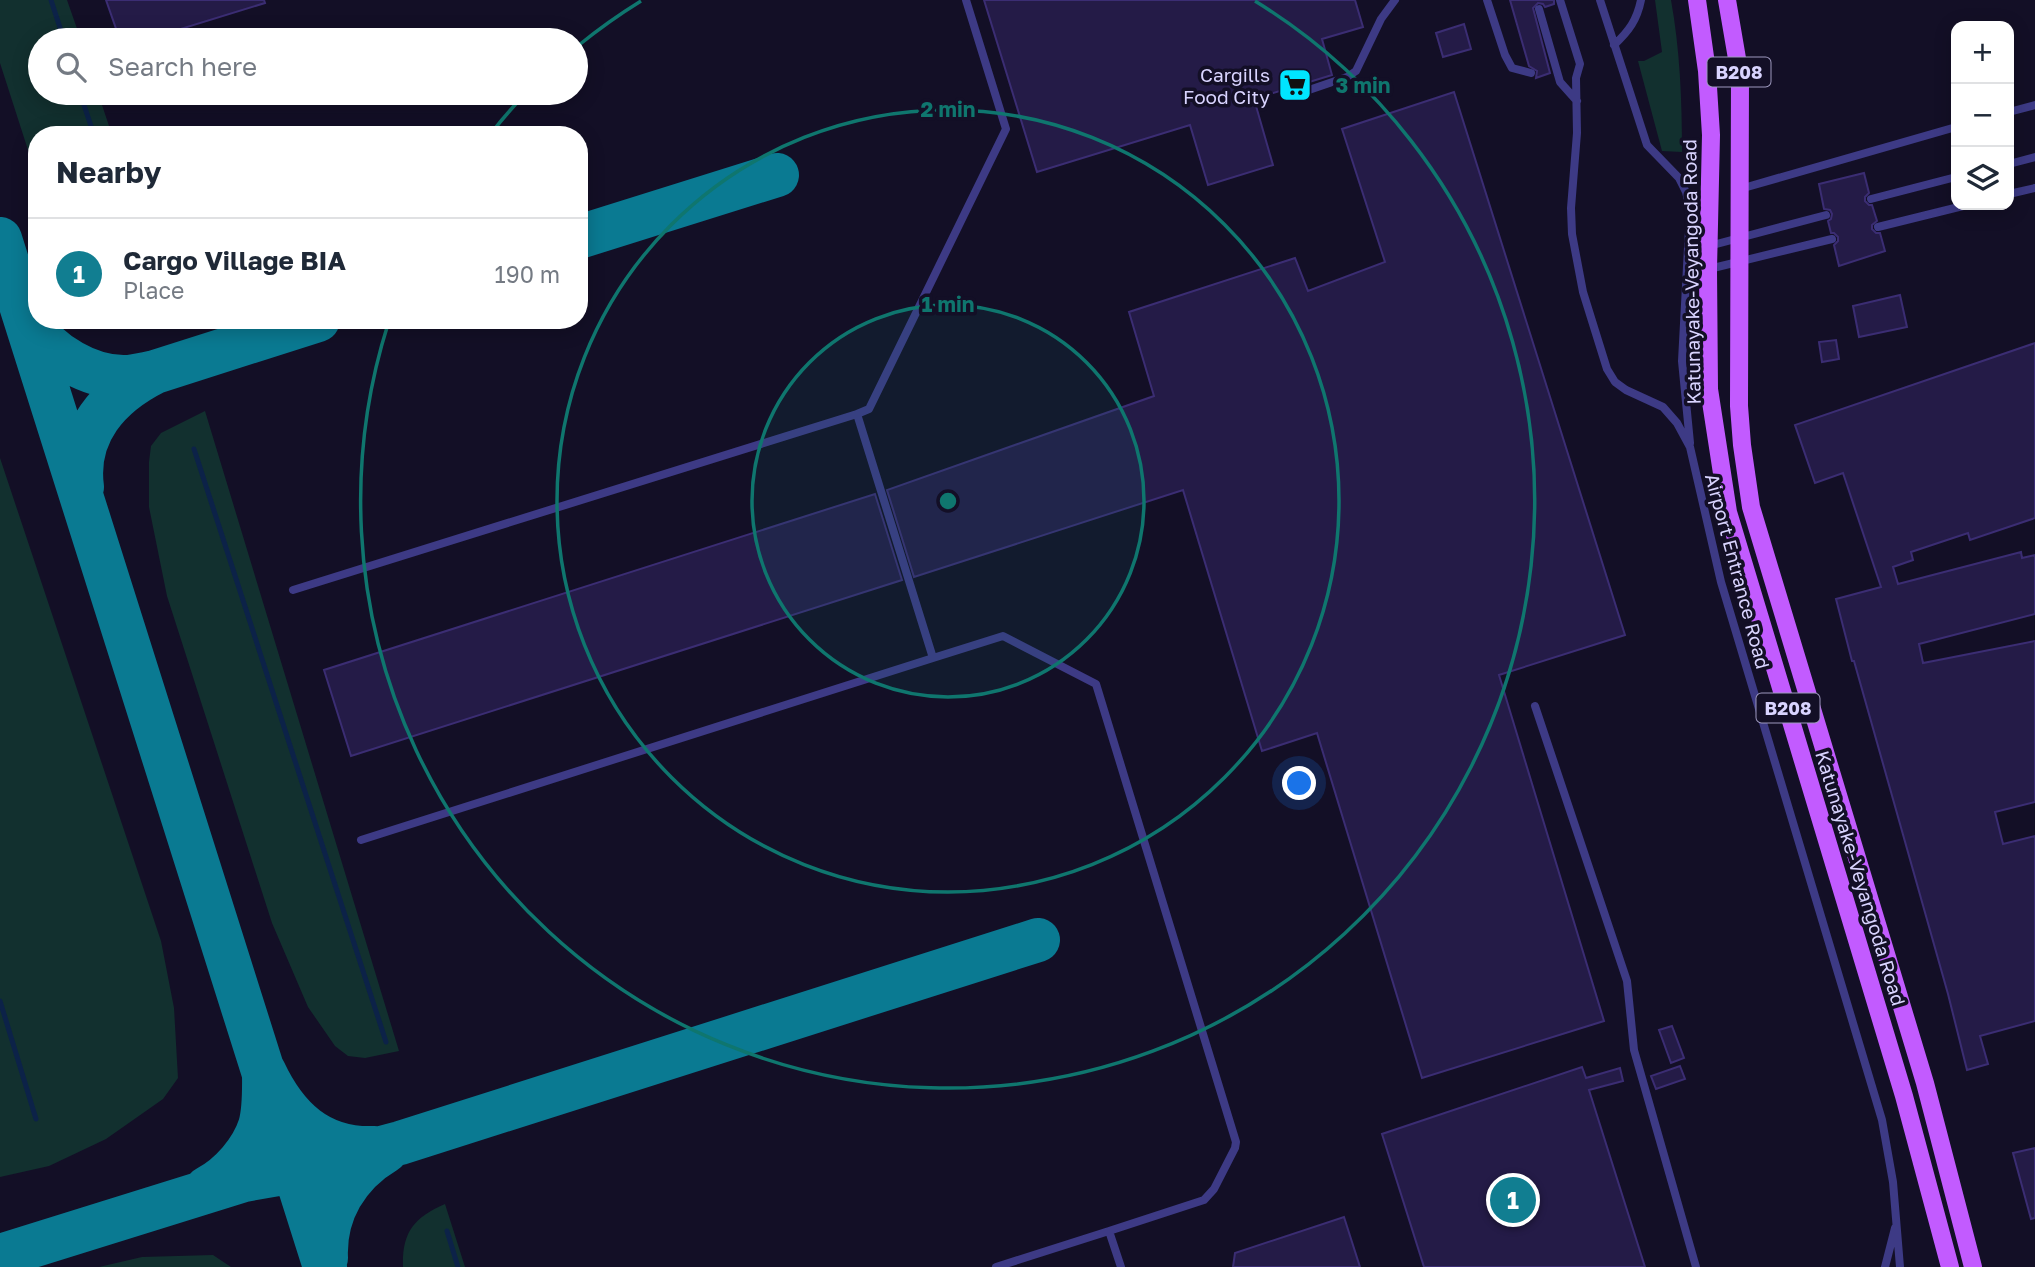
<!DOCTYPE html>
<html lang="en">
<head>
<meta charset="utf-8">
<style>
  body { margin:0; font-family:"Golos Text",sans-serif; background:#f6f6f7; color:#1f2937 }
  .controls { position:absolute; right:21px; top:21px; display:grid; overflow:hidden; border-radius:14px; box-shadow:0 4px 18px #0003 }
  .controls button { width:63px; height:63px; display:grid; place-items:center; padding:0; border:0; border-bottom:2px solid #e0e1e3; background:#fff; color:#1f2937; font:35px sans-serif }
  .you { position:absolute; left:1300px; top:784px; width:24px; height:24px; margin:-18px; border:5px solid #fff; border-radius:50%; background:#1a73e8; box-shadow:0 0 0 10px #1a73e833 }
  .badge { display:grid; place-items:center; width:46px; height:46px; border-radius:50%; background:#117e91; color:#fff; font-size:23px; font-weight:700 }
  .pin { position:absolute; translate:-50% -50%; border:4px solid #fff; box-shadow:0 2px 7px #0006 }
  .list { margin:0; padding:0; list-style:none }
  h2 { display:flex; justify-content:space-between; align-items:center; height:91px; margin:0; padding:0 28px; font-size:30px }
  h2 small { font-size:23px; font-weight:400; color:#747a83 }
  .list li { display:grid; grid-template-columns:46px 1fr auto; gap:21px; align-items:center; box-sizing:border-box; height:112px; padding:0 28px; border-top:2px solid #e0e1e3 }
  .list b { display:block; font-size:26px; white-space:nowrap }
  .list p { margin:0; font-size:23px; white-space:nowrap; color:#747a83 }
  .list em { font-size:23px; font-style:normal; color:#747a83 }
  .icon { flex:none; width:38px; height:38px; fill:none; stroke:currentColor; stroke-width:2; stroke-linecap:round; stroke-linejoin:round }
  .map { position:relative; flex:none; width:2035px; height:1267px; overflow:hidden }
  .search { position:absolute; background:#fff; box-shadow:0 4px 18px #0003; left:28px; top:28px; width:560px; height:77px; display:flex; align-items:center; gap:18px; box-sizing:border-box; padding:0 24px; border-radius:38px; color:#747a83; font-size:26px }
  .panel { position:absolute; background:#fff; box-shadow:0 4px 18px #0003; left:28px; top:126px; width:560px; height:203px; border-radius:28px }
  .map>svg:first-child { display:block }
</style>
</head>
<body>
<div class="map">
<svg width="2035" height="1267" viewBox="0 0 2035 1267">
  <rect width="100%" height="100%" fill="#130f26"/>
  <path fill="#12302f" d="M0 0H67L81 40H40V93H98L112 135H37V178L0 63Z
    M1655 0H1671C1680 50 1682 100 1682 152L1662 151 1638 61H1644L1662 52Z
    M205 411 399 1051 365 1058 348 1056 335 1046 308 1007 272 923 167 596 149 507V462L151 446 161 433Z
    M0 458 161 941 174 1008 178 1078 163 1099 106 1139 49 1166 0 1177Z
    M445 1204 465 1267H403C402 1233 413 1218 445 1204Z
    M213 1255 231 1267H99L142 1257Z"/>
  <g fill="none" stroke-linecap="round" stroke-linejoin="round">
    <path stroke="#0c2248" stroke-width="5" d="M51 0 64 40
      M80 93 94 135
      M194 449 386 1042
      M0 1001 36 1119
      M447 1231 458 1267"/>
    <path stroke="#0a7a92" stroke-width="44" d="M579 237 777 175
      M0 239 325 1267
      M30 322C48 354 91 379 128 377 137 376 146 374 155 372
      M82 487C75 433 109 395 155 372L318 320
      M207 1188C230 1176 252 1151 260 1126 265 1109 264 1089 264 1071 286 1118 319 1150 374 1148
      M0 1256 244 1180 295 1171 400 1143 1038 940
      M326 1258C324 1213 347 1174 386 1151"/>
  </g>
  <path fill="#241b47" stroke="#3b2d73" stroke-width="2" d="M106 0H264L265 3 145 40H120Z
    M984 0H1355L1363 27 1322 39 1332 75 1254 99 1273 165 1208 185 1190 125 1037 172Z
    M1510 0H1554V4L1545 7 1543 4 1538 3 1533 8 1550 73 1536 78 1537 71 1529 66Z
    M1464 24 1471 49 1443 57 1436 33Z
    M1454 92 1625 635 1499 675 1604 1021 1422 1078 1317 733 1262 751 1183 490 914 577 887 490 1154 396 1129 312 1295 258 1308 291 1385 262 1342 129Z
    M1864 173 1869 193 1865 197V201L1869 205H1872L1877 221 1872 225V229L1876 233H1880L1885 251 1839 266 1834 245 1838 241V237L1834 233H1831L1828 221 1831 219 1832 214 1830 210 1824 209 1819 184Z
    M1900 295 1907 327 1859 337 1853 306Z
    M1836 340 1839 359 1822 362 1819 342Z
    M2035 343V518L1970 540 1968 533 1911 552 1913 560 1893 567 1898 584 2021 552 2022 558 2035 555V614L1919 644 1923 663 2035 641V802L1995 812 2003 844 2035 836V1021L1980 1036 1988 1064 1967 1070 1948 994 1854 661H1852L1836 599 1881 587 1843 473 1815 483 1795 425Z
    M875 494 902 580 351 756 324 670Z
    M1672 1026 1684 1058 1671 1063 1659 1030Z
    M1680 1066 1685 1079 1656 1089 1651 1076Z
    M1582 1067 1586 1078 1620 1068 1623 1081 1589 1090 1645 1267H1424L1382 1134Z
    M2035 1148V1218L2031 1219 2013 1153Z
    M1344 1217 1360 1267H1233L1235 1253Z"/>
  <g fill="none" stroke-linecap="round" stroke-linejoin="round">
    <path stroke="#3d3a85" stroke-width="8" d="M966 0 1006 129 869 409 857 414 933 658 1003 636 1096 684 1236 1142 1235 1148 1214 1189 1204 1200 1109 1231 1121 1267
      M1487 0 1505 55 1512 68 1531 73
      M1560 0 1580 64 1576 78 1577 133 1571 208 1572 234 1583 292 1607 369 1615 382 1626 390 1663 407 1677 423 1690 447 1721 582 1882 1120 1893 1182 1900 1267
      M1600 0 1647 145 1679 178 1686 192 1690 210 1682 361 1690 443
      M1539 9 1560 82 1577 101
      M1614 45C1629 31 1637 20 1641 0
      M1306 91 1347 77 1356 71 1381 19 1395 0
      M2009 112 2035 105
      M2009 164 2035 157
      M1740 189 1956 127
      M2009 194 2035 188
      M1871 199 1956 177
      M1878 227 1967 205
      M1709 246 1826 215
      M1709 269 1832 239
      M293 590 857 414
      M1535 706 1627 981 1634 1050 1696 1267
      M361 840 933 658
      M996 1267 1109 1231
      M1885 1267 1895 1228"/>
    <path stroke="#c25bff" stroke-width="18" d="M1697 0 1707 71 1711 135 1708 269 1709 389 1728 512 1904 1096 1950 1267
      M1727 0 1740 76 1739 406 1742 445 1751 507 1925 1083 1973 1267"/>
  </g>
  <circle cx="948" cy="501" r="196" fill="#0f766e" fill-opacity=".12"/>
  <g fill="none" stroke="#0f766e" stroke-width="3.5">
    <circle cx="948" cy="501" r="196"/>
    <circle cx="948" cy="501" r="391"/>
    <path d="M492 132A587 587 0 0 1 526 93M579 45A587 587 0 0 1 641 1M1255 1A587 587 0 1 1 388 324"/>
  </g>
  <defs>
    <symbol id="supermarket-square" viewBox="-11 -11 22 22"><rect x="-9" y="-9" width="18" height="18" rx="4" fill="#00e5ff" stroke="#130f26"/><path d="M-6-5.5h2.5l.6 2H6L4.5 2H-2.5L-4.4-4H-6ZM-1.5 3.2a1.3 1.3 0 1 0 .1 0ZM3 3.2a1.3 1.3 0 1 0 .1 0Z" fill="#111"/></symbol>
  </defs>
  <g fill-rule="evenodd">
    <use href="#supermarket-square" x="1276" y="66" width="38" height="38"/>
  </g>
  <g text-anchor="middle" dominant-baseline="central" stroke-width="7" stroke-linejoin="round" paint-order="stroke">
    <g fill="#130f26" stroke="#9e99be" stroke-width="2">
      <rect x="1707.5" y="57.5" width="63" height="29" rx="5"/>
      <rect x="1756.5" y="693.5" width="63" height="29" rx="5"/>
    </g>
    <g font-size="18" font-weight="bold" fill="#d9d4ff">
      <text x="1739" y="72">B208</text>
      <text x="1788" y="708">B208</text>
    </g>
    <g font-size="19" fill="#d9d4ff" stroke="#130f26" text-anchor="end">
      <text x="1270" y="74">Cargills<tspan x="1270" dy="22">Food City</tspan></text>
    </g>
    <g font-size="19" fill="#d9d4ff" stroke="#130f26">
      <text transform="translate(1691 272) rotate(-91)">Katunayake-Veyangoda Road</text>
      <text transform="translate(1738 571) rotate(75)">Airport Entrance Road</text>
      <text transform="translate(1861 878) rotate(73)">Katunayake-Veyangoda Road</text>
    </g>
  </g>
  <circle cx="948" cy="501" r="10" fill="#0f766e" stroke="#130f26" stroke-width="3.5"/>
  <g font-size="21" text-anchor="middle" font-weight="bold" fill="#0f766e" stroke="#130f26" stroke-width="7" stroke-linejoin="round" paint-order="stroke">
    <text x="1363" y="93">3 min</text>
    <text x="948" y="117">2 min</text>
    <text x="948" y="312">1 min</text>
  </g>
</svg>
<div class="controls">
<button>+</button>
<button>−</button>
<button><svg class="icon" aria-label="layers" viewBox="0 0 24 24"><path d="M12 4l9 5-9 5-9-5zM3 14l9 5 9-5"/></svg></button>
</div>
<div class="you"></div>
<div class="pin badge" style="left:1513px;top:1200px">1</div>
<div class="search"><svg class="icon" aria-label="search" viewBox="0 0 24 24"><circle cx="10" cy="10" r="6"/><path d="M15 15l6 6"/></svg>Search here</div>
<section class="panel">
<h2>Nearby<small></small></h2>
<ul class="list">
<li><span class="badge">1</span><div><b>Cargo Village BIA</b><p>Place</p></div><em>190 m</em></li>
</ul>
</section>
</div>
</body>
</html>
